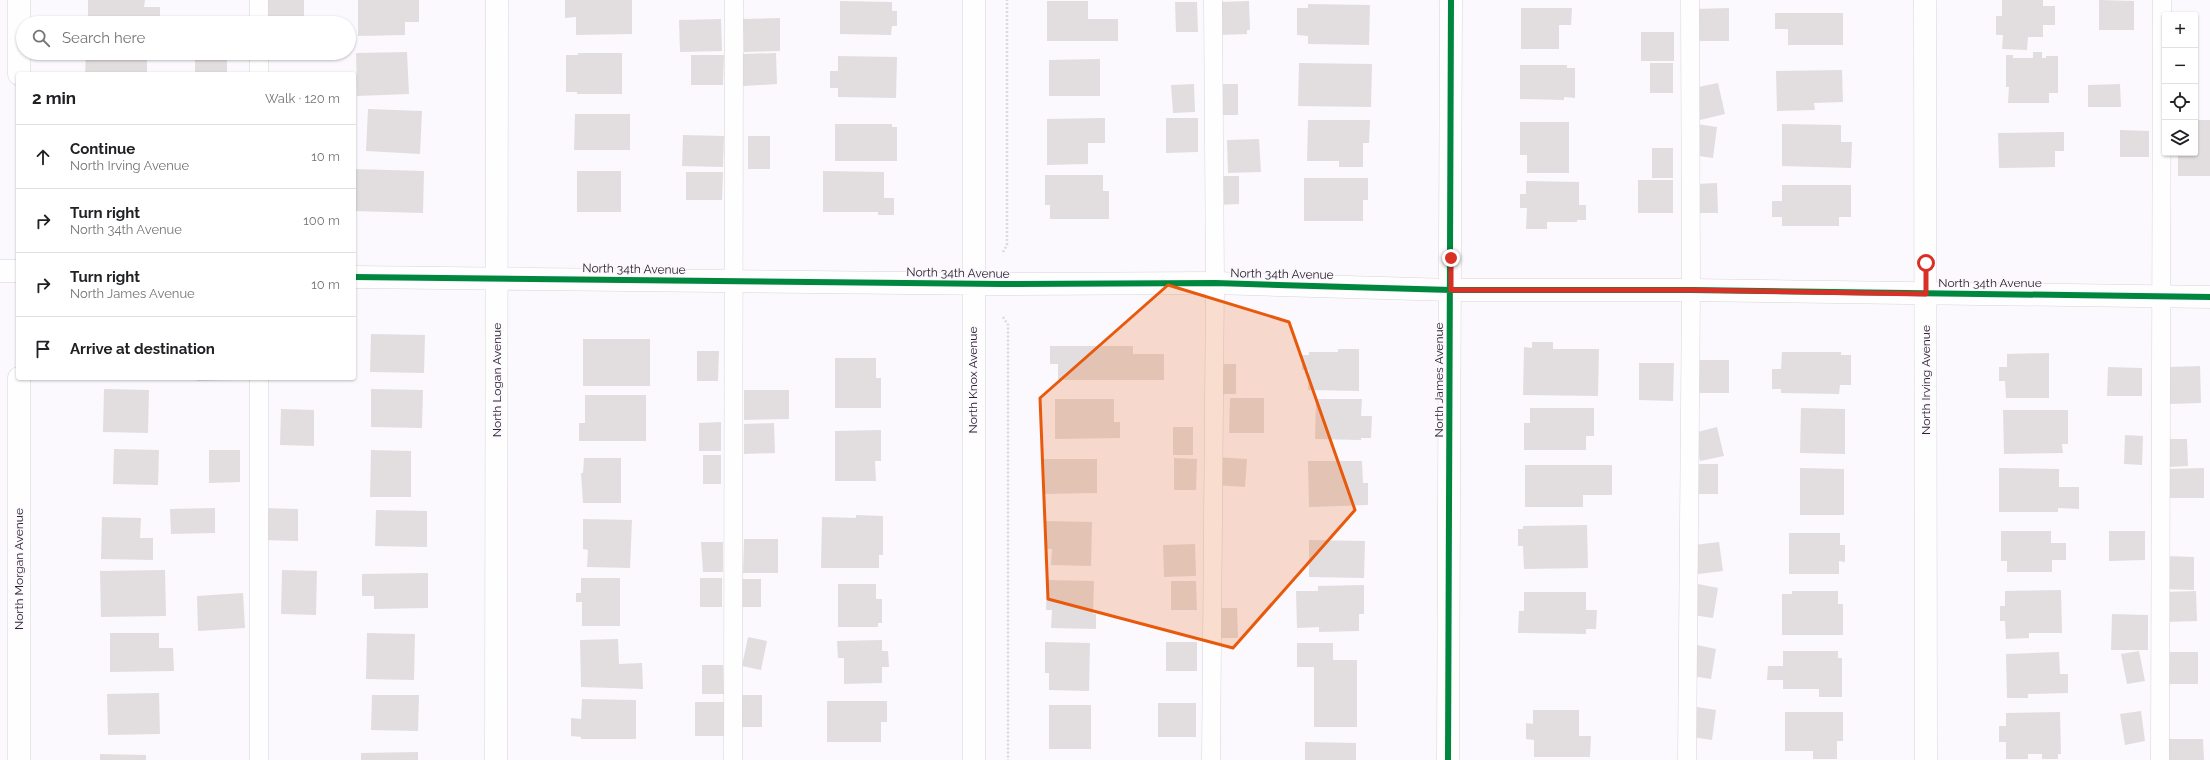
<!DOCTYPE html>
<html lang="en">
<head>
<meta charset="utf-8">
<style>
  body { margin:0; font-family:Raleway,sans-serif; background:#f2f2f2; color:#202124 }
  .controls { position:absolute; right:12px; top:12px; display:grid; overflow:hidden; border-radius:4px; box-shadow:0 1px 3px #0004 }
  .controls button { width:36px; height:36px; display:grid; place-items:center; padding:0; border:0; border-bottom:1px solid #e0e0e0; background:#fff; color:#202124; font:20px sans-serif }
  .stop { position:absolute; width:12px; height:12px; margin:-9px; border:3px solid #d93025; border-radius:50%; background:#fff }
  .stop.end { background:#d93025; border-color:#fff; box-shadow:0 1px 4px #0008 }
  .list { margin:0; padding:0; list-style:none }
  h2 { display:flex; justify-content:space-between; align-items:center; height:52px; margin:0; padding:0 16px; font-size:17px }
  h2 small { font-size:13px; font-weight:400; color:#757577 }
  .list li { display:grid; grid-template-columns:26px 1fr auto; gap:12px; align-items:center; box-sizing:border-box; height:64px; padding:0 16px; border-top:1px solid #e0e0e0 }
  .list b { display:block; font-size:15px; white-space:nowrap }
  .list p { margin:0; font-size:13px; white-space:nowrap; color:#757577 }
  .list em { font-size:13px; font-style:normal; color:#757577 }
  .icon { flex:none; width:22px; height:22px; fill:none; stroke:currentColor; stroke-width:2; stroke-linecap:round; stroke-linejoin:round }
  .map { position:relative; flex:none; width:2210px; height:760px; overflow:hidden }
  .search { position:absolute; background:#fff; box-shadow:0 1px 3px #0004; left:16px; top:16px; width:340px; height:44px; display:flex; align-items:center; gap:10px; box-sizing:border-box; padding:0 14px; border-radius:22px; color:#757577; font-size:15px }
  .panel { position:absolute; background:#fff; box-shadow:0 1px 3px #0004; left:16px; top:72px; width:340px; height:308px; border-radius:4px }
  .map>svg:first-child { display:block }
</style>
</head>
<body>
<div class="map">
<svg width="2210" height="760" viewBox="0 0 2210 760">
  <rect width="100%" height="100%" fill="#fbf9fd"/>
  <path fill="#e2dedf" d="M88 0H145L144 7H160V23H88Z
    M264 0H304V23H264Z
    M358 0H419V22H405V35L358 36Z
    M565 0H632V34L576 35V17L565 18Z
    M2002 0H2043V6H2055V25H2043V37H2028L2027 50 2002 49 2003 35H1996V16H2002Z
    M2099 0 2134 1V30H2099Z
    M840 1 892 2V11H897V26H892L891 35 840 34Z
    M1047 1H1088V19H1118V41H1047Z
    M1249 1 1250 30H1247V34L1220 35 1218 2Z
    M1175 2H1197L1198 32H1176Z
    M1308 4 1370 5 1369 45 1308 44V36L1297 35V8H1308Z
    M1521 8H1572L1571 25H1559V49H1521Z
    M1729 8V41H1694L1693 9Z
    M1775 13H1843V45H1788V29H1775Z
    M780 18V51L744 52 743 19Z
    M721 19 722 51 680 52 679 20Z
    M1641 32H1674V61H1641Z
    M407 52 409 94 357 96 356 53Z
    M2033 52H2042V58H2046V56H2058V93H2049V103H2008L2009 87H2006V55H2013V58H2033Z
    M86 53H147V74H85Z
    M195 53H227V74H195Z
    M578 53H622V94H577V92H566V55H578Z
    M776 53 777 84 743 86 742 54Z
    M691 55H724L723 85H691Z
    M838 56 897 57 896 98 838 97V88H830V71H838Z
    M1100 59V96H1049V60Z
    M1299 63 1372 64 1371 107 1298 106Z
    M1650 63H1673V93H1650Z
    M1520 65H1567V68H1575V98L1564 97V100L1520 99Z
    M1842 70 1843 102 1814 103 1815 110 1777 111 1776 71Z
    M1718 83 1725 114 1700 120 1693 88Z
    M1194 84 1195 112 1173 113 1171 85Z
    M1217 84H1238V115H1218Z
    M2120 84 2121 107H2088V85Z
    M368 109 422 111 420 154 366 151Z
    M575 114H630V150H574Z
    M1105 118V143H1088V164L1047 165V119Z
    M1166 118H1198V152L1166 153Z
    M1308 120H1370L1369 143H1363V167H1339V161H1307Z
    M2195 120H2210V176H2178V153H2195Z
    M1520 122H1569V173H1527V155H1520Z
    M835 124H892V127H897V161H835Z
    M1697 124 1717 127 1713 158 1692 155Z
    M1782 124 1841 125V142H1852L1851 168 1782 166Z
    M2120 130 2149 131V157H2120Z
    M2064 132V151H2055V167L1999 168 1998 133Z
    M683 135 724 136 723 167 682 166Z
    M748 136H770V169H748Z
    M1259 139 1261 172 1228 173 1227 140Z
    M1652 148H1673V178H1652Z
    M354 169 424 171 423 213 354 211Z
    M577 171H621V212H577Z
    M823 171 884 172V198H894V215H878V212H823Z
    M686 172H723L722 200H686Z
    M1045 175H1103V191H1109V219H1050V205H1045Z
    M1218 176H1239V204L1218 205Z
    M1304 178H1368V200H1363V221H1304Z
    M1638 180H1673V213H1638Z
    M1526 181 1579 182V205H1586V220H1577V222H1547V229H1526L1527 208H1520V194H1526Z
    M1717 183 1718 213H1697L1696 184Z
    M1782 185H1851V217H1839V226H1782V217H1772V201H1782Z
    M371 334 425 335 424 373 370 372Z
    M583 339H650V386H583Z
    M1532 342H1553V349H1599L1598 396 1523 395 1524 347 1532 348Z
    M1050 346H1133V354H1164V380H1058V364H1050Z
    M1338 349H1359V391L1308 390 1309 370H1302V355H1309V352H1338Z
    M697 351H719L718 381H697Z
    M1782 352H1841V355H1851V385H1840L1839 394 1781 393V389H1772V369H1781Z
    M2049 353V398H2006L2005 381H1999V367H2007V354Z
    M835 358H876V378H881V408H835Z
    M1698 360H1729V393H1698Z
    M1639 363H1674L1673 401 1639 400Z
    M1217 364H1236V394H1217Z
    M2200 366 2201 403 2170 404 2169 367Z
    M2108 367 2142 368V396H2107Z
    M197 378H229V380L197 381Z
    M104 389 149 390 148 433 103 432Z
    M371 389 423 390 422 428 371 427Z
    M744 390H789V419L744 420Z
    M585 395H646V441H579V423H585Z
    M1230 398H1264V433H1229Z
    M1055 399H1114V422H1120V438L1055 439Z
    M1316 399H1362L1361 416H1372L1371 438H1361V440L1315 439Z
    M1530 408H1594V436H1586V450H1524V423H1530Z
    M1801 408 1845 409V454L1800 453Z
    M281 409 314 410V446L280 445Z
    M2003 410H2068V444H2062L2063 453 2004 454Z
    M721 422V451H699V423Z
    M774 423 775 453 744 454V424Z
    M1173 427H1193V455H1173Z
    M1717 427 1724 456 1700 461 1693 433Z
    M881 430V461H875L876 481H835V431Z
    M2125 435 2143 436 2142 465 2124 464Z
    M2166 439H2187L2188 466 2167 467Z
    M114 449 159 450 158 485 113 484Z
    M209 450H240V482L209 483Z
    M371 450 411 451V497H370Z
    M703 455H721V484H703Z
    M1216 457 1247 459 1245 487 1215 485Z
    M584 458H621V503H583L581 473H583Z
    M1174 458 1197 459 1196 490H1174Z
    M1044 459H1097V493L1045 494Z
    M1308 461H1362L1363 483H1368V505L1309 507Z
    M1693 464H1718V494H1693Z
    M1525 465H1612V495H1583V507H1525Z
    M1800 468 1844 469V515H1800Z
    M1999 468 2059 469V487H2079V509L2058 508V512H1999Z
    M2204 468V498H2167L2166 469Z
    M215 508V533L171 534 170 509Z
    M263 508 298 509V541L262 540Z
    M376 510 427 511V547L375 546Z
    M856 515 883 516V555H879V568H821L822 517 856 518Z
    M102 517 141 518 140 538H153V560L101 559Z
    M583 519 632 520 630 568 587 567 588 550 583 549Z
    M1046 521 1092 522 1091 566 1051 565 1052 549H1045Z
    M1587 525 1588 568 1524 569 1523 546H1518V529H1523V526Z
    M2001 531H2051V543H2066V560H2052V572H2007V561H2001Z
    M2109 531H2145V560L2109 561Z
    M1789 533H1840V545H1845V562L1839 561V574H1789Z
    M744 539H778V573H743Z
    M1309 540 1365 541 1364 578 1309 577Z
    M701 542H723V572H703Z
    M1719 542 1723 571 1698 574 1694 545Z
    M1195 544 1196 576 1164 577 1163 545Z
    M2165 556 2194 557V590L2164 589Z
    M165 570 166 616 101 617 100 571Z
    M282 570 317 571 316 615 281 614Z
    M428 573V608L374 609V596H362V574Z
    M581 578H620V626H582V602H576V593H581Z
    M700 578H722V607H700Z
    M742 579H761V607H742Z
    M1047 580 1094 581 1093 614H1096V629L1051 628 1052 610H1046Z
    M1171 581H1196L1197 610H1171Z
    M838 584H876V599H882V623H878V627H838Z
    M1698 584 1718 588 1713 618 1693 615Z
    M1364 585V614H1359V631L1319 632V627L1297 628 1296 591H1318V586Z
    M2061 590 2062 633H2029V638L2006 639 2005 621H2000V606H2005V591Z
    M1792 591H1838V604H1843V635H1782V594H1792Z
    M2196 591 2197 621 2166 622 2165 592Z
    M1524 592H1586V610H1597L1596 629H1586V634L1518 633 1519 611H1524Z
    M243 593 245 628 198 631 197 596Z
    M1218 608H1237L1238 638H1218Z
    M2112 614 2148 615V650H2111Z
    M110 633H159V648H173L174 671 110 672Z
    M367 633 415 634 414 680 366 679Z
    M748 637 767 641 761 670 742 666Z
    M618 639 619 664 642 663 643 689 581 687 580 640Z
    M882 640V651H888L889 667H882V683L844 684V658H838L837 641Z
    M1045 642 1090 643 1089 691 1049 690V673H1045Z
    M1166 642H1197V671H1166Z
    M1297 643H1333V660H1357V727H1314V667H1297Z
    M1697 645 1716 649 1711 679 1692 676Z
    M1783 651H1838V658H1842V697H1819V689H1783V680H1767L1768 666H1783Z
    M2139 651 2145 681 2127 684 2121 654Z
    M2059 652 2060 674H2068V693L2028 694V698H2007L2006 654Z
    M2165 652H2198V684H2164Z
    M702 665H723L724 694H702Z
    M159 693 160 734 108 735 107 694Z
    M372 695H419L418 731 371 730Z
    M741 695H762V727H741Z
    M582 699 636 700V739H581V737L571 736V718L581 719Z
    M827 701H887V722H881V742H827Z
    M695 702H724V736H695Z
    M1158 703H1196V737H1158Z
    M1049 705H1091V749H1049Z
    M1697 707 1716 710 1712 740 1692 737Z
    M1533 710H1579V736H1591L1590 757H1534V740L1526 739V723L1533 724Z
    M2141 711 2145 741 2125 745 2120 714Z
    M1785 712H1843V741H1837V759H1813V751H1785Z
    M2060 712 2061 754H2058V759H2042V754H2028V759H2006V742H1999V726H2006V713Z
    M2167 739H2203L2204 760H2168Z
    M1305 742 1356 743V760H1305Z
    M418 752V760H361V753Z
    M100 754 146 755V760H100Z"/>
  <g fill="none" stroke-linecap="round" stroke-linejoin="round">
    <defs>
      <path id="service" d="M259 23V0
        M259 74V53
        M259 760V378
        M733 760 734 0
        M1211 760 1215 283 1213 0
        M1687 760 1691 290 1690 0
        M2160 760 2162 0"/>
      <path id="minor" d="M19 0V74
        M1925 0 1926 760
        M0 271H18
        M354 277 1001 284 1215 283 1451 290H1691L2210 297
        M19 760V378
        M496 760 497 0
        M974 760V0
        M1448 760 1451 0"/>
    </defs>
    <use href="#service" stroke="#d8d5d9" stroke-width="19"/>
    <use href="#minor" stroke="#d8d5d9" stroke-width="23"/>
    <path stroke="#dbdadb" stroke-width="2.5" stroke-dasharray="2 2" stroke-linecap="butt" d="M1003 252 1007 245V0
      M1003 317 1008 325V760"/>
    <use href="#service" stroke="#fefeff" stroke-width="18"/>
    <use href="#minor" stroke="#fefeff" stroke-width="22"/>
    <defs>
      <path id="cycleway" d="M354 277 1001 284 1215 283 1451 290H1691L2210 297
        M1448 760 1451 0"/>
    </defs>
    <use href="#cycleway" stroke="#fcf7ff" stroke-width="8"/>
    <use href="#cycleway" stroke="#00873e" stroke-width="6"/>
  </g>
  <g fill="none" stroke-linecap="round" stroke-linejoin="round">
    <path stroke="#d93025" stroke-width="5" d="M1451 258V290H1691L1926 294V263"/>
  </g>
  <path fill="#e8590c" fill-opacity="0.2" stroke="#e8590c" stroke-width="3" stroke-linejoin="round" d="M1168 285 1289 322 1355 510 1233 648 1048 599 1040 398Z"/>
  <g text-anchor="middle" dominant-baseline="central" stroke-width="3" stroke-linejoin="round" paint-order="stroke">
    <g font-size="12" fill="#29252a" stroke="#fcf7ff">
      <text transform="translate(634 269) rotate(1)">North 34th Avenue</text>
      <text transform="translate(958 273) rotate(1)">North 34th Avenue</text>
      <text transform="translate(1282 274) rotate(1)">North 34th Avenue</text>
      <text x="1990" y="283">North 34th Avenue</text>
      <text transform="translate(497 380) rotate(-90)">North Logan Avenue</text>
      <text transform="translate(973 380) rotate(-90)">North Knox Avenue</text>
      <text transform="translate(1439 380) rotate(-90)">North James Avenue</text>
      <text transform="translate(1926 380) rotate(-90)">North Irving Avenue</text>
      <text transform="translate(19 569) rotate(-90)">North Morgan Avenue</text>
    </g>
  </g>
</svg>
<div class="controls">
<button>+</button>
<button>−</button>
<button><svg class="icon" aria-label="locate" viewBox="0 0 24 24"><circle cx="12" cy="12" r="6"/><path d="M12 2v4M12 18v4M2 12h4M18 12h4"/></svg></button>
<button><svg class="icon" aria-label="layers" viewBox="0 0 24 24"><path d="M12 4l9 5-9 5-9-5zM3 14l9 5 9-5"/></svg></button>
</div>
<div class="stop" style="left:1926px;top:263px"></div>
<div class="stop end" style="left:1451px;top:258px"></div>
<div class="search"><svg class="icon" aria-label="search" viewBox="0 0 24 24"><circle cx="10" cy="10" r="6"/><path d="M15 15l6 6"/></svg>Search here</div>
<section class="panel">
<h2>2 min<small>Walk · 120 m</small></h2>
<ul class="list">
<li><svg class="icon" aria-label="ahead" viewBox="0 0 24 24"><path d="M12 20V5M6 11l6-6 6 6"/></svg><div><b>Continue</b><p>North Irving Avenue</p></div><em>10 m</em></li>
<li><svg class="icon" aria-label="right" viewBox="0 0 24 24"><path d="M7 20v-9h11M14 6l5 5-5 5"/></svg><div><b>Turn right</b><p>North 34th Avenue</p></div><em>100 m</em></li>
<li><svg class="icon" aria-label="right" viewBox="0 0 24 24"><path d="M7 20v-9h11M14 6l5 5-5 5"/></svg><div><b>Turn right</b><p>North James Avenue</p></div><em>10 m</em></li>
<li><svg class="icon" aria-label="arrive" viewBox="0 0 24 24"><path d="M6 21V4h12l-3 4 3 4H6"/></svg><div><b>Arrive at destination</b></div></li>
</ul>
</section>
</div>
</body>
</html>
